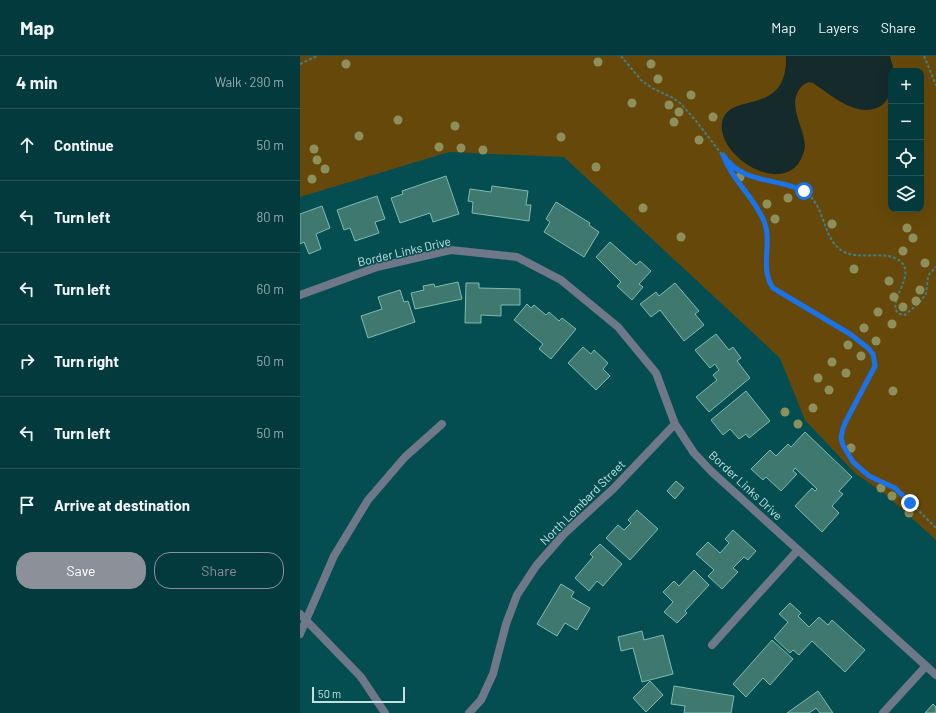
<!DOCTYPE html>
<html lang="en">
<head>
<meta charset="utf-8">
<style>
  body { margin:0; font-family:Barlow,sans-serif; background:#114549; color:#f1f3f6 }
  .controls { position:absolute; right:12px; top:12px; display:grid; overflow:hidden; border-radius:8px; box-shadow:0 4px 16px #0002 }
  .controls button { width:36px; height:36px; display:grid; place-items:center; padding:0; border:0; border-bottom:1px solid #245458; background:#033a3e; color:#f1f3f6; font:20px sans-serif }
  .scale { position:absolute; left:12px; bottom:10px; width:93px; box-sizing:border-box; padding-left:4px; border:2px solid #c2e0e2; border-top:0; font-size:11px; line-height:14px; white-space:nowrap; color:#c2e0e2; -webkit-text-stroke:3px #044e52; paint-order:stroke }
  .stop { position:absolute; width:12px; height:12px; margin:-9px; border:3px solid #1a73e8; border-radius:50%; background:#fff }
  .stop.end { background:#1a73e8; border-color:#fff; box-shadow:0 1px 4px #0008 }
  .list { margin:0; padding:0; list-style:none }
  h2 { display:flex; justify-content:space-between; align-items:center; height:52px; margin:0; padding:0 16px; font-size:17px }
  h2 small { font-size:13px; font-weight:400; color:#97adb0 }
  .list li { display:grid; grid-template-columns:26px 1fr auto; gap:12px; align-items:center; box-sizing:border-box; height:72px; padding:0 16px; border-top:1px solid #245458 }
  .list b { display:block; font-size:15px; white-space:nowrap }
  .list em { font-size:13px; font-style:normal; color:#97adb0 }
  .actions { display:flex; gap:8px; padding:12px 16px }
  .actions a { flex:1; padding:9px 0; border:1px solid #8c9099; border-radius:16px; text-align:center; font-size:14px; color:#8c9099 }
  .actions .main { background:#8c9099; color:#fff }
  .icon { flex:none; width:22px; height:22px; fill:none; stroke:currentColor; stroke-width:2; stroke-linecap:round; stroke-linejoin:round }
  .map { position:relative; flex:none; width:636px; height:657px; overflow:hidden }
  header { display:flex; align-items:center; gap:24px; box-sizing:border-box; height:56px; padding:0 20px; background:#033a3e; border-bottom:1px solid #245458 }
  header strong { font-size:19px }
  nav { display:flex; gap:22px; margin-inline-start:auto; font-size:14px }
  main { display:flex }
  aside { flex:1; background:#033a3e }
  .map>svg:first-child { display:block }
</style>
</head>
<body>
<header>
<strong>Map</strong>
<nav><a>Map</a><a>Layers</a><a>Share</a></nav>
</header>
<main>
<aside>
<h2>4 min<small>Walk · 290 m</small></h2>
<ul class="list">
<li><svg class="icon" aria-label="ahead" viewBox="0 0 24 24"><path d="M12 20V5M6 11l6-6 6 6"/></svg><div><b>Continue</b></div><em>50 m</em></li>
<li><svg class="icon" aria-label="left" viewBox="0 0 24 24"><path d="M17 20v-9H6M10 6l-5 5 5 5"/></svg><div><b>Turn left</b></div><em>80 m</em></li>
<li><svg class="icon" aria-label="left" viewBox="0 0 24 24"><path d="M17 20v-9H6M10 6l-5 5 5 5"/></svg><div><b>Turn left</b></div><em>60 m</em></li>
<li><svg class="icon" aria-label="right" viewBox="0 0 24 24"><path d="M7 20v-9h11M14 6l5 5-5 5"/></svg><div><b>Turn right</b></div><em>50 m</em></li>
<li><svg class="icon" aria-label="left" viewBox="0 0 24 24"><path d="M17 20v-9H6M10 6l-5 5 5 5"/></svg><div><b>Turn left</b></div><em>50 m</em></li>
<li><svg class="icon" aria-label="arrive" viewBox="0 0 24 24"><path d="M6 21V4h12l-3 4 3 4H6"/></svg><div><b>Arrive at destination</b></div></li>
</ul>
<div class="actions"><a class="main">Save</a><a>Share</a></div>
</aside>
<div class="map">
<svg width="636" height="657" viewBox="0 0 636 657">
  <rect width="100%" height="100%" fill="#044e52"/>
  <path fill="#66490a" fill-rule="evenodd" d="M0 0H636V484L585 438 555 417 505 364 480 302 264 101 149 96 0 141ZM591 15H621V153H591Z"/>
  <path fill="#152a2b" d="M486 0H590L594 15H591C591 21 592 28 591 34 590 40 585 48 579 51 556 62 531 39 513 27 508 25 506 27 502 30 485 48 505 71 505 91 504 97 501 104 498 108 475 137 417 98 422 67 427 34 488 63 486 0Z"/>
  <path fill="#3e786e" stroke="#7fbbaf" d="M146 120 159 158 133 166 130 157 100 167 91 142 103 138 102 135Z
    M192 130 228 135 226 149H231L229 165 172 157 173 146 168 145 170 133 191 136Z
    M77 140 85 163 75 166 79 177 55 185 50 172 44 174 37 154Z
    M256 146 290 167 289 169 299 176 284 201 244 176 250 166 246 163Z
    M22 150 30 172 16 178 21 193 9 198 4 186 0 188V158Z
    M310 186 336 209 340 205 351 215 339 228 343 231 332 244 317 230 321 226 296 201Z
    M158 226 162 243 115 253 111 237 124 234 123 230 134 228 135 231Z
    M166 227H179V232L220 233V249H201V260L181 259V267H165Z
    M375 227 399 255 395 258 404 269 384 285 360 254 351 261 340 248 356 236 359 240Z
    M100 234 104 246 108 245 115 266 68 282 61 260 82 253 78 241Z
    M227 248 231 252 234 249 246 259 249 256 259 265 262 262 276 273 251 303 239 293 243 288 214 264Z
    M416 278 429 294 433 291 441 302 437 305 450 322 409 356 396 341 417 324 413 319 419 314 415 308 410 312 395 294Z
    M283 291 291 298 294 294 308 307 303 313 310 320 296 334 268 307Z
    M446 335 470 365 449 382 446 378 439 383 430 373 423 379 411 364Z
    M505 376 552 421 539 435 543 438 532 450 539 457 522 476 495 450 512 432 515 435 517 433 495 412 493 415 497 418 481 435 466 421 463 424 451 413 470 394 476 400 488 388 491 391Z
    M376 425 384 432 375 443 367 435Z
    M337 454 358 473 330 504 306 482 318 469 324 474 331 467 328 464Z
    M433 474 456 495 448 504 444 501 433 512 438 516 422 533 408 520 414 514 396 498 408 486 420 497 429 487 425 483Z
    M300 488 322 508 303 530 297 525 289 535 275 522 293 501 290 498Z
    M394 514 409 529 385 555 387 557 377 567 364 556 373 546 363 536 374 525 379 530Z
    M261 528 274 536 271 541 290 552 277 574 265 567 257 580 237 568Z
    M490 547 501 557 498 560 509 571 519 561 528 569 532 564 565 594 545 616 512 585 499 599 493 594 490 597 474 582 488 566 479 558Z
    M342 575 344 584 363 579 373 618 342 626 333 592 321 595 318 581Z
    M472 584 493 603 470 629 463 622 446 641 433 628Z
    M350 625 363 639 346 656 333 642Z
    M374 630 434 640 431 657H384L385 650 371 648Z
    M518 635 533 657H520L516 652 509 657H487Z
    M633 648 636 651V657H625Z"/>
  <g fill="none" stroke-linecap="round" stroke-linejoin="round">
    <path stroke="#437e81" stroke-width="2" stroke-dasharray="3 2" stroke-linecap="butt" d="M321 0 341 24 352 32 373 42 380 47 397 66 423 100
      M624 0 636 29
      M0 8 17 0
      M423 99C432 124 454 141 464 165 473 186 459 211 473 232L550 278 568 292 573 298 575 310 543 372 541 382 543 389 553 405 569 420 595 431 636 472
      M426 104C444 131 482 119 505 136 527 151 521 183 544 196 560 204 587 194 600 205 616 218 591 241 596 254 596 255 599 258 600 258L605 259 619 247 626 238 628 221 630 217 636 211"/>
    <path stroke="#6e7889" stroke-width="8" d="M0 239 77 211 151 194 217 201 261 224 318 271 356 317 375 368 394 397 411 415 636 619
      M0 558 61 621 85 657
      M0 578 34 500 68 444 105 401 142 368
      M412 589 498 494
      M169 657 181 644 193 618 206 568 217 539 236 510 264 478 313 433 375 368
      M583 657 626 610"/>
  </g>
  <g fill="#8d905a">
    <circle cx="298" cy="6" r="4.5"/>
    <circle cx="46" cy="8" r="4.5"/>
    <circle cx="351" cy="8" r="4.5"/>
    <circle cx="358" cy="23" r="4.5"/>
    <circle cx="391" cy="39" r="4.5"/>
    <circle cx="332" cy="47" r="4.5"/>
    <circle cx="369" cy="49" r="4.5"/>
    <circle cx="379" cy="56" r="4.5"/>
    <circle cx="413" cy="61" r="4.5"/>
    <circle cx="98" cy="64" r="4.5"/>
    <circle cx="374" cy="66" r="4.5"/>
    <circle cx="155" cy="70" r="4.5"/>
    <circle cx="59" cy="80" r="4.5"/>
    <circle cx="261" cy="81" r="4.5"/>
    <circle cx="399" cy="84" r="4.5"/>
    <circle cx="139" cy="91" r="4.5"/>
    <circle cx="161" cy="92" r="4.5"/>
    <circle cx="14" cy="93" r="4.5"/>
    <circle cx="183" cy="94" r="4.5"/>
    <circle cx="17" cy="104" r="4.5"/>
    <circle cx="296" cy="111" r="4.5"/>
    <circle cx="25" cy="113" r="4.5"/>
    <circle cx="440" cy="121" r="4.5"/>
    <circle cx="12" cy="123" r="4.5"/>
    <circle cx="488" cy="142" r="4.5"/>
    <circle cx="467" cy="148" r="4.5"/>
    <circle cx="343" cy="152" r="4.5"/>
    <circle cx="475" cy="163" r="4.5"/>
    <circle cx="532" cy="168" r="4.5"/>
    <circle cx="607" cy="172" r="4.5"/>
    <circle cx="381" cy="181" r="4.5"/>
    <circle cx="613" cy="182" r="4.5"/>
    <circle cx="603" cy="195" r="4.5"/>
    <circle cx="625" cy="207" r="4.5"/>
    <circle cx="554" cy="213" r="4.5"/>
    <circle cx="589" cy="225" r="4.5"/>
    <circle cx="620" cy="234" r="4.5"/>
    <circle cx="594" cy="241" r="4.5"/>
    <circle cx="616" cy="245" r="4.5"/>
    <circle cx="603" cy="251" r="4.5"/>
    <circle cx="578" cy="256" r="4.5"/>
    <circle cx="592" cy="268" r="4.5"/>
    <circle cx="564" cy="272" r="4.5"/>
    <circle cx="576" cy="285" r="4.5"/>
    <circle cx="548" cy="289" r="4.5"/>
    <circle cx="561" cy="300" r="4.5"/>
    <circle cx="532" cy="306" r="4.5"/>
    <circle cx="546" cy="317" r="4.5"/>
    <circle cx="518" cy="322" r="4.5"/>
    <circle cx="529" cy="334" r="4.5"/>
    <circle cx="593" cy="335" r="4.5"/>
    <circle cx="513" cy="352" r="4.5"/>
    <circle cx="485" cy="356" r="4.5"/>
    <circle cx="498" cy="368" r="4.5"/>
    <circle cx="551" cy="392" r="4.5"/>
    <circle cx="581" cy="432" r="4.5"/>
    <circle cx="592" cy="440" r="4.5"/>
    <circle cx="609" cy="457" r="4.5"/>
  </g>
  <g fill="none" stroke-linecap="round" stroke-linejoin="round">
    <path stroke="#1a73e8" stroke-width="5" d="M504 135C476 121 443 129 423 99 432 124 454 141 464 165 473 187 459 211 473 232L550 278 568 292 573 298 575 310 546 365 543 372 541 382 543 389 553 406 569 420 595 432 610 447"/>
  </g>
  <g text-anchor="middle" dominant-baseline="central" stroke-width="3" stroke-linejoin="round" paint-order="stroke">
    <g font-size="12" fill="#c2e0e2" stroke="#044e52">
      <text transform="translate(104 195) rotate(-13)">Border Links Drive</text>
      <text transform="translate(446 429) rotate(43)">Border Links Drive</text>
      <text transform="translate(282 446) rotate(-45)">North Lombard Street</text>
    </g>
  </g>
</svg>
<div class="controls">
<button>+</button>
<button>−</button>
<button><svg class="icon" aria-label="locate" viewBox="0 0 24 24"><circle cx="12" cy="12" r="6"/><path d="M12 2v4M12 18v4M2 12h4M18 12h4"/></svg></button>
<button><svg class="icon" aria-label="layers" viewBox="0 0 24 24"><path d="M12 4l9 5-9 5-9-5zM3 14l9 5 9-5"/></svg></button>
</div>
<div class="scale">50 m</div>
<div class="stop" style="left:504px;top:135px"></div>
<div class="stop end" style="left:610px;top:447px"></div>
</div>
</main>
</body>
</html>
